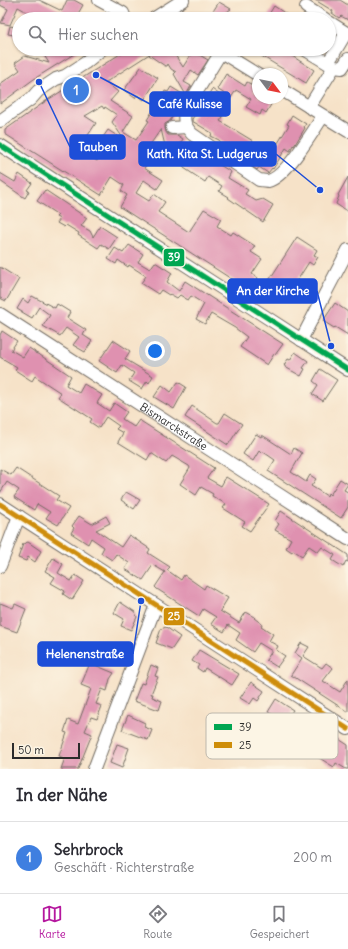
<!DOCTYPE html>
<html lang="de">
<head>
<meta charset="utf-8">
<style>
  body { margin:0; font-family:Delius,sans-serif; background:#f2f2f3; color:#2b2b33 }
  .compass { position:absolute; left:252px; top:68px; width:36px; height:36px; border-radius:50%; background:#fff; box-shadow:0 1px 3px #0004; rotate:122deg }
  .scale { position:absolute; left:12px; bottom:10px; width:68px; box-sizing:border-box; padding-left:4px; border:2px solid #2b2b2b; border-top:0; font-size:11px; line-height:14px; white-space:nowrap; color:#2b2b2b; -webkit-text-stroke:3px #fcf5e5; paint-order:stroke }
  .you { position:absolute; left:155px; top:351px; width:14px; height:14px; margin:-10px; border:3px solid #fff; border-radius:50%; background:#1a73e8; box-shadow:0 0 0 6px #1a73e833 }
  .badge { display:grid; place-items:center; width:26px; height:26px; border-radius:50%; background:#b5179e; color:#fff; font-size:13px; font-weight:700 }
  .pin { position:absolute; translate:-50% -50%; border:2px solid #fff; box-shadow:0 1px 4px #0006 }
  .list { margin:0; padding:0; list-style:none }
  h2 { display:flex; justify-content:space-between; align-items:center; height:52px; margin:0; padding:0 16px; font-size:17px }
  h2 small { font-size:13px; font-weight:400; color:#7c7c81 }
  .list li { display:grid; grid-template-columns:26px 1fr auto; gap:12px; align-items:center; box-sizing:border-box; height:72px; padding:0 16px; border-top:1px solid #e1e1e2 }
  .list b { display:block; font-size:15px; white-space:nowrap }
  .list p { margin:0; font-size:13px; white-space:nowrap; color:#7c7c81 }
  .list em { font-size:13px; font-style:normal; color:#7c7c81 }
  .icon { flex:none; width:22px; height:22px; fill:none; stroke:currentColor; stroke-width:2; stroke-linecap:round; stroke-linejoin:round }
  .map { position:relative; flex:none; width:348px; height:769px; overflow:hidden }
  .search { position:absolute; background:#fff; box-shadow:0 1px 3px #0004; left:12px; right:12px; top:12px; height:44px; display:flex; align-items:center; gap:10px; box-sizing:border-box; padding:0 14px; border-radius:22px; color:#7c7c81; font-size:15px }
  .sheet { height:124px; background:#fff }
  nav { display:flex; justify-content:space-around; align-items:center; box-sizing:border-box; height:56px; border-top:1px solid #e1e1e2; background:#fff; font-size:11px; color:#7c7c81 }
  nav a { display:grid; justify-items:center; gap:2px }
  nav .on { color:#b5179e }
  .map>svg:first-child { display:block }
</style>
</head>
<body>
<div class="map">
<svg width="348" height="769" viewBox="0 0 348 769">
  <rect width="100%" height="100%" fill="#fcf5e5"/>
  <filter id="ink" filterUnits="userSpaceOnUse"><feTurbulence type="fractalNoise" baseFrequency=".025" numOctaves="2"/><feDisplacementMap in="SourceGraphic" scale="8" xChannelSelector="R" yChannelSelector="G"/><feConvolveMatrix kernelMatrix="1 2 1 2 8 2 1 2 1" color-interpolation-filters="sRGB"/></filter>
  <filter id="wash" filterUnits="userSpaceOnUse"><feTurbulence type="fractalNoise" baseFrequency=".012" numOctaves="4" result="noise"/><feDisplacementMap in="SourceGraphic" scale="16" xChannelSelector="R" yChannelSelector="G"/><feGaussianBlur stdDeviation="0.9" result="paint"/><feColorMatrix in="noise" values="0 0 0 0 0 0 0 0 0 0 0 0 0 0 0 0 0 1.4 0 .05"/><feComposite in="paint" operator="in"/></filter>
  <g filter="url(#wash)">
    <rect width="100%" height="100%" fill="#f6e2c8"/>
    <g id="blocks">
      <path fill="#df91b0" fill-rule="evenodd" d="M0 0H39L62 11 67 0H74L83 5 75 19H51L42 14 40 19 18 7 10 25 1 23 8 9 0 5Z
        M315 0H340L348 5V20L341 16 339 18 332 13 333 11Z
        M219 2 231 9 221 16 227 19H208Z
        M274 6 286 14 282 19H266Z
        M10 26 19 28V36L8 34Z
        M40 49H82L34 79 0 104V84L20 70 15 63 25 56 49 63Z
        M128 49H159L162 53 168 49H171L183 67 193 51 208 60 198 75 191 70 184 82 191 86 186 95 174 74 176 72 171 69 168 64 167 66H165L149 55 151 53 106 82 118 92 110 101 133 116 123 132 136 140 149 121 147 120 165 91 168 92 171 87 184 95 170 121 165 124V128L166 132 168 135H177L183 139 180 144 184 147 177 157 166 150 161 129 145 152 152 157 144 168 163 180 157 189 144 180 136 193 149 201 154 194 165 202 158 212 189 232 204 209 221 219 217 226 231 235 233 232 255 246 251 252 262 259 252 274 258 278 250 291 120 207 127 195 121 191 124 185 112 177 101 195 5 134V130L46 101ZM102 106 104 109 105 107 117 115 112 122 125 141 108 130 99 143 106 148 97 161 79 149 96 123 85 116Z
        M250 49H281L314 70 306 83Z
        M141 67 158 78 144 100 137 95 135 98 124 90Z
        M226 74 245 86 247 82 256 87 253 91 258 94V98H265L272 103 266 113 262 110 260 115 246 107 251 99 236 90 231 98 217 89Z
        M212 89 220 95 211 109 223 117 220 121 253 141 249 147 246 145 241 152 239 151 238 153 223 145 219 140 211 136 212 133 192 121V119Z
        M292 115 306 124 304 127 305 128 294 146 293 145 290 151 286 148 273 169 272 168 268 173 259 167 257 170 250 165 254 159 258 160 267 146 270 149 275 141 278 143 289 125 287 124Z
        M200 148 209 155 207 157 231 172 228 178 248 190 245 194 256 201 263 199 273 205 263 222 228 198 229 197 219 191 222 186 208 177 205 182 184 168 183 160 193 159Z
        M0 173 15 182 19 174 32 183 27 190 29 191 25 198 0 181Z
        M348 177V212L336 204 339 196 338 195Z
        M45 190 87 218 81 226 90 231 93 237 100 226 117 237 109 249 101 244 98 248 78 235 79 233 66 225 64 227 57 223 60 219 56 217 58 215 37 201Z
        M297 237 317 250 314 255 318 257 313 265 309 262 286 298 266 285Z
        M129 245 143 254 138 262 150 269 155 262 172 273 167 282 179 291 185 281 283 344 275 355 274 354 267 365 240 347 247 337 235 328 211 314 205 324 196 319 204 304 191 296 188 300 180 295 177 298 170 294 169 295 161 290 158 294 141 283 146 276 129 265 128 267 118 260 116 264 108 259 115 248 123 253Z
        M0 267 19 279 6 301 0 298Z
        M32 296 55 308 57 304 70 312 67 318 86 330 83 335 92 341 85 352 73 345 79 337 66 328 60 336 43 326 50 315 39 307 32 318 17 309 23 299 28 303Z
        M335 303 348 312V335L335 327 334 328 323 321Z
        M2 331 17 341 11 350 23 357 29 348 35 352V353L40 355 71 376 66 385 79 393 84 384 102 395 97 403 109 411 114 403 127 412 122 419 134 427 139 420 214 468 207 478 221 486 226 477 269 504 250 531 242 526 245 522 223 508 226 504 212 496 213 494 201 487 196 495 180 484 190 468 189 466 172 456 166 463 151 453 147 460 118 442 123 433 116 429 119 426 106 417 99 428 90 422 92 419 58 397 61 393 35 376 32 381 15 370 17 367 0 357V335Z
        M113 340 130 351 125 359 153 376 149 383 147 381 142 389 129 381 134 373 122 365 117 373 99 361Z
        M295 352 308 361 303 368 305 369 301 376 285 367V366L284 365 288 359 290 360Z
        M320 369 337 380 323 401 312 394 318 385 313 381Z
        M178 382 186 387 174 409 154 397 162 385 171 392Z
        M192 406 217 423H219L225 413 242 424 228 445 185 417Z
        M256 434 261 437 262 435 291 454 294 448 302 453 291 472 306 482 310 475 316 479 311 486 327 496 328 493 330 495 340 479 348 484 344 490 348 492V507L341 518 268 471 275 460 262 451 261 453 259 451 253 461 243 454Z
        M16 468 59 496 56 500 69 508 58 525 46 518 50 512 37 504 34 510 14 497 19 490 7 482 0 493V469L11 475Z
        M126 492 140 500 134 509 121 500Z
        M281 511 348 555V562L346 561 343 567 332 560 335 555 322 547 318 552 309 546 302 556 293 550 292 552 286 548 291 539 275 530 279 524 275 521Z
        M79 516 92 524 106 516 110 523 96 530 121 547 129 535 150 549 148 553 170 567 167 570 181 580 184 575 204 589 206 585 228 598 220 611 239 623 246 612 255 617 254 618 262 624 261 626 273 634 269 641 278 646 276 650 285 656 277 667 266 660 272 651 259 643 253 652 236 640 240 633 228 625 224 632 211 624 216 617 203 609 199 616 157 589 155 587 165 572 153 565 143 580 125 569 129 563 116 554 112 560 101 553 104 547 91 538 88 544 71 533 74 528 72 526Z
        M28 542 41 551 35 562 28 557 26 561 18 558 23 544Z
        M53 558 63 564 58 573 71 581 75 575 84 581 72 600 63 594 65 591 51 583 55 577 45 571Z
        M120 602 135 612 137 617 131 630 121 626 124 619 114 613Z
        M0 603 13 608 15 604 26 609 17 632 0 626Z
        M166 627 180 637 172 649 156 643 161 629Z
        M301 643 309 647 303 656 322 668 326 663 333 668 323 681 340 692 348 679V712L291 675 302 658 295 653Z
        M199 650 239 674 232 685 205 668 203 672 197 668 199 665 192 661Z
        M90 663 114 673 110 679 107 691 102 689 96 704 102 706 97 719 91 717 85 731 92 734 78 769H61L65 758 59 756 67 733 64 732 68 720 78 724 91 689 81 685Z
        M151 665 158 668 155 676 158 677 151 694H153L152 697 162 701 159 710 134 701 141 683 144 684Z
        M251 682 264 691 258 701 254 698 250 704 240 698Z
        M276 699 293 710 290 715 302 724 306 718 318 726 314 731 327 740 331 734 348 745V769H346L336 763 334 767 313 754 311 755 305 750 307 747 282 732 284 729 273 722 274 720 272 719 273 715 268 712Z
        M128 715 145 723 144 727 152 730 148 740 122 730Z
        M117 744 129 748 122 768 110 763Z"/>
    </g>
  </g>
  <g filter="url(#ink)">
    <use href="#blocks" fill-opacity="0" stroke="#726b62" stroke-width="1"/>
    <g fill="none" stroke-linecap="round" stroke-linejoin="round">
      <defs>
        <g id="minor">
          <path d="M99 0 123 13 125 18"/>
          <path d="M306 7 325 19"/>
          <path d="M153 19 183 0"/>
          <path d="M329 22 348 34"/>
          <path d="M216 49 258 75"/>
          <path d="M304 49 334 67"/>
          <path d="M221 52 185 111C183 122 185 126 192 134L259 180C262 180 266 181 268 181 285 178 314 130 323 116"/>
          <path d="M328 63 346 33"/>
          <path d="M282 90 348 131"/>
          <path d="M309 107 334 67 342 68 348 59"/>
          <path d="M0 121 31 99 38 91 56 79 65 76 85 63 102 49"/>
          <path d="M172 128 186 127"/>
          <path d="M0 145 348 370"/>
          <path id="s1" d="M0 314 348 539"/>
          <path d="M301 340 348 250"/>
          <path d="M0 504 348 729"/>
          <path d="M0 566 19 516"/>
          <path d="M94 769 156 605"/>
        </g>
      </defs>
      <use href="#minor" stroke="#726b62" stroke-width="14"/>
      <use href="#minor" stroke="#fff" stroke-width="12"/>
      <defs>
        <path id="bus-1" d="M0 145 348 370"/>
        <path id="bus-2" d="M0 504 348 729"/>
      </defs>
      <use href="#bus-1" stroke="#fcf5e5" stroke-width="8"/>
      <use href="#bus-2" stroke="#fcf5e5" stroke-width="8"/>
      <use href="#bus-1" stroke="#00a651" stroke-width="5"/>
      <use href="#bus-2" stroke="#ce8d09" stroke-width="5"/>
    </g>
  </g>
  <g text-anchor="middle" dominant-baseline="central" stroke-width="3.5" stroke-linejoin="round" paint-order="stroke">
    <g font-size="11" fill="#2b2b2b" stroke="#fcf5e5">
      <text stroke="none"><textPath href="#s1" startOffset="207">Bismarckstraße</textPath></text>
    </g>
  </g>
  <rect x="206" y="713" width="132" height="46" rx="6" fill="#fcf5e5" stroke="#bdb8ad" stroke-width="1"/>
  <rect x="214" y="724" width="18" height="6" fill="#00a651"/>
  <rect x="214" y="742" width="18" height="6" fill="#ce8d09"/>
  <g font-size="11" fill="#2b2b2b">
    <text x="239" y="731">39</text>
    <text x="239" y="749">25</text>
  </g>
  <path fill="none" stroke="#1d4ed8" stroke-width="1.5" d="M96 75L150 104M39 82L70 147M320 190L276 154M331 346L317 291M141 601L133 654"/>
  <g fill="#1d4ed8" stroke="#fcf5e5" stroke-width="1.5">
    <circle cx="96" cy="75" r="4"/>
    <circle cx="39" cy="82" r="4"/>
    <circle cx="320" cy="190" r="4"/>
    <circle cx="331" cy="346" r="4"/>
    <circle cx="141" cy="601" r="4"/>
  </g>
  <g fill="#1d4ed8" stroke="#1d4ed8" stroke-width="1.5">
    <rect x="150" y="92" width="80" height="24" rx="4"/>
    <rect x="70" y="135" width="55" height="24" rx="4"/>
    <rect x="139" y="142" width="137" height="24" rx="4"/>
    <rect x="228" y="279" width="89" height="24" rx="4"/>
    <rect x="38" y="642" width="95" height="24" rx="4"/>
  </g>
  <g font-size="12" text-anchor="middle" font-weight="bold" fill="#fff">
    <text x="190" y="108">Café Kulisse</text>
    <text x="98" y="151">Tauben</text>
    <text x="207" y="158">Kath. Kita St. Ludgerus</text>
    <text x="273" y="295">An der Kirche</text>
    <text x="85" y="658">Helenenstraße</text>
  </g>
  <g stroke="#fcf5e5" stroke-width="1.5">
    <rect x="163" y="248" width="22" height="19" rx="4" fill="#00a651"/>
    <rect x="163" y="607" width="22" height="19" rx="4" fill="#ce8d09"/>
  </g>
  <g font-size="11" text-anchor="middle" font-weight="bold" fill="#fff">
    <text x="174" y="261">39</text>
    <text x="174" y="620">25</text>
  </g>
</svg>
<svg class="compass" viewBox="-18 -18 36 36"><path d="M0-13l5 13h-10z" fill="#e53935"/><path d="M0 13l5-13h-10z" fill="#7c7c81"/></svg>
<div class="scale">50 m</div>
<div class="you"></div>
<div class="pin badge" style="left:76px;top:90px;background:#3f7fe0">1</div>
<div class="search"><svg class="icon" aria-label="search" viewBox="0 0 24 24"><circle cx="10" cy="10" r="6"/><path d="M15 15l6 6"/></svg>Hier suchen</div>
</div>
<section class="sheet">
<h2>In der Nähe<small></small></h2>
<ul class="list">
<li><span class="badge" style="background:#3f7fe0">1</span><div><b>Sehrbrock</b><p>Geschäft · Richterstraße</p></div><em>200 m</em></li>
</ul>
</section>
<nav>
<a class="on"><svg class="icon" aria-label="map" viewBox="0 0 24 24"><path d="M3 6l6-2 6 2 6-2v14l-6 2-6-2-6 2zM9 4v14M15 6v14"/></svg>Karte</a>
<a><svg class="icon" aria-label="directions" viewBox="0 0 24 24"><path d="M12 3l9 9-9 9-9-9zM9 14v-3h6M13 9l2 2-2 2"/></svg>Route</a>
<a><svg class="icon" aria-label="saved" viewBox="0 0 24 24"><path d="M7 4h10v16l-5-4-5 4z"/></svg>Gespeichert</a>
</nav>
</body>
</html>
